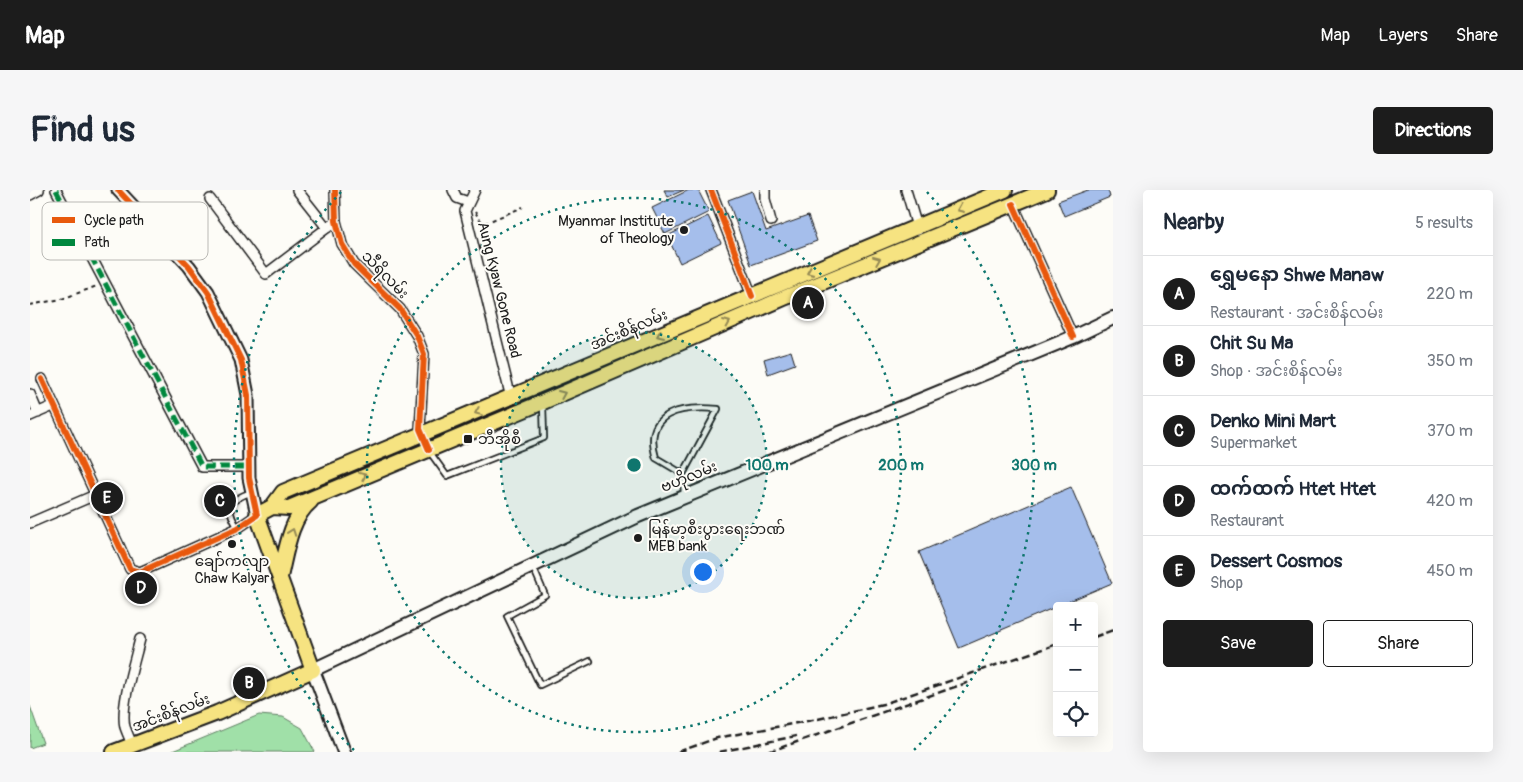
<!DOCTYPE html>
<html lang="en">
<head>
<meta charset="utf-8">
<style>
  body { margin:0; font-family:Pangolin,"Noto Sans Myanmar",sans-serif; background:#f6f6f7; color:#1f2937 }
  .controls { position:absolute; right:15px; bottom:15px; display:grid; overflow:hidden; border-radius:5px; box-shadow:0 5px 20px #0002 }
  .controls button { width:45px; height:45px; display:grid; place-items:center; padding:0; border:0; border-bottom:1px solid #e0e1e3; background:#fff; color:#1f2937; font:25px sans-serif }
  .you { position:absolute; left:672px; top:381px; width:18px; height:18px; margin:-12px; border:4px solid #fff; border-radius:50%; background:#1a73e8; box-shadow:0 0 0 8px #1a73e833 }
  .badge { display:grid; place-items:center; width:32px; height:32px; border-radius:50%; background:#1c1c1c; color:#fff; font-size:16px; font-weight:700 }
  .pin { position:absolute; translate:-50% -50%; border:2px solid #fff; box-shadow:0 1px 5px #0006 }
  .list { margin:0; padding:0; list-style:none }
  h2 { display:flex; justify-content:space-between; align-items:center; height:65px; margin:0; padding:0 20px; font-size:21px }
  h2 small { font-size:16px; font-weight:400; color:#747a83 }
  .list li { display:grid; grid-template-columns:32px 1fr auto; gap:15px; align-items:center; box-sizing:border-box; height:70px; padding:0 20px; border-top:1px solid #e0e1e3 }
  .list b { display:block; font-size:19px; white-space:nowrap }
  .list p { margin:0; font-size:16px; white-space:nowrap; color:#747a83 }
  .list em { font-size:16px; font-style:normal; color:#747a83 }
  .actions { display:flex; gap:10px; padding:15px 20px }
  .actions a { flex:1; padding:11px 0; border:1px solid #1c1c1c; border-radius:5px; text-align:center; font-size:18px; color:#1c1c1c }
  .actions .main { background:#1c1c1c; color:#fff }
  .icon { flex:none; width:28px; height:28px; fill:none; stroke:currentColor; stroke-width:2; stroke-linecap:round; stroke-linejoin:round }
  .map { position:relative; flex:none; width:1083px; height:562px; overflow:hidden; border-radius:5px }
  header { display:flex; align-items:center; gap:30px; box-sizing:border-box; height:70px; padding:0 25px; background:#1c1c1c; color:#fff }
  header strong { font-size:24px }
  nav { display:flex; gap:28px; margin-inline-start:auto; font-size:18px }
  .intro { display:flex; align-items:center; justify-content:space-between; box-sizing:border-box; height:120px; padding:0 30px }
  h1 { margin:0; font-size:35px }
  .button { padding:12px 22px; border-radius:5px; background:#1c1c1c; color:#fff; font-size:18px; font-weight:700 }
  main { display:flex; gap:30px; padding:0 30px }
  aside { flex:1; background:#fff; border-radius:5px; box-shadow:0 5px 20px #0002 }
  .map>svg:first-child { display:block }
</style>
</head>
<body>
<header>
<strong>Map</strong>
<nav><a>Map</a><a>Layers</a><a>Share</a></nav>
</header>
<div class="intro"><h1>Find us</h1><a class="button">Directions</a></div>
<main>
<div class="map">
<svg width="1083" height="562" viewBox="0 0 1083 562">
  <rect width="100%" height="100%" fill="#fdfcf7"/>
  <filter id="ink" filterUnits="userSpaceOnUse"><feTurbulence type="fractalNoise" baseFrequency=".02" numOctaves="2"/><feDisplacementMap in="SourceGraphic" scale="10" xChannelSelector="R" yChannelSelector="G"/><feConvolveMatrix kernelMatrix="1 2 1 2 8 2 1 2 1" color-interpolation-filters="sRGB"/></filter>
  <g filter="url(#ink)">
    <path fill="#a0e0a8" stroke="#5e7e62" d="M0 516 13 553 0 558Z
      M229 525 253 527 272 538 285 562H140Z"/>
    <path fill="#a5beeb" stroke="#1c1c1c" d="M634 0H654L638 7Z
      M659 0H668L679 22 635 44 622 18Z
      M1058 0H1078L1080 7 1034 26 1028 11Z
      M722 1 736 41 778 26 787 51 721 75 698 10Z
      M678 26 691 53 650 73 637 46Z
      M761 161 765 174 738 184 734 169Z
      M1041 297 1082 393 929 458 889 362Z"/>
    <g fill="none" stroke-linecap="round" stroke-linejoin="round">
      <defs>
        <path id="service" d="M399 261 417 286 514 248 513 214
          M653 284 626 268C612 221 652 216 688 219L653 284 654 305
          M208 338C194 316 199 310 222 302
          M503 377 515 405 477 426 510 495 560 471"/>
        <path id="minor" d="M26 0 172 277H219
          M267 0 297 38
          M305 0 306 31 312 54 324 74 370 119 387 146 394 164 390 239 399 260
          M423 0 427 8 438 12
          M445 0 435 21 481 208
          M681 0 722 106
          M735 0V9L741 31
          M876 0 888 40
          M0 5 9 0
          M180 9 236 84 306 31
          M983 14 1043 147
          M12 189 100 379 110 382 208 338 227 325
          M0 204 8 223
          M0 226 23 216
          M0 333 65 305
          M102 555C100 549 97 543 95 537 90 516 105 470 110 449"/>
        <path id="tertiary" d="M88 0 159 76 178 102 211 170 218 205 219 288 227 325"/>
        <path id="secondary" d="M314 562 283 480 608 326 1043 147 1083 128"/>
        <path id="primary" d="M242 317 259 318 513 212 754 108 1017 0
          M250 387C256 362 260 328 281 311
          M84 562 187 523 283 480 227 325 242 317 253 302 975 0"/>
      </defs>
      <use href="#service" stroke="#1c1c1c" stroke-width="8"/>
      <use href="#minor" stroke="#1c1c1c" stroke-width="12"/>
      <use href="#tertiary" stroke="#1c1c1c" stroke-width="15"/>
      <use href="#secondary" stroke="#1c1c1c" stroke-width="16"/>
      <use href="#primary" stroke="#1c1c1c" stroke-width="18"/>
      <path stroke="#1c1c1c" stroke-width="2" stroke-dasharray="4 4" stroke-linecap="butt" d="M445 22 453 34 493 17
        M0 115 32 109 67 96"/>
      <use href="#service" stroke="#fdfcf7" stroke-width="4.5"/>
      <use href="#minor" stroke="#fdfcf7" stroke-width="9"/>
      <use href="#tertiary" stroke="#fdfcf7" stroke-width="11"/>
      <use href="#secondary" stroke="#fdfcf7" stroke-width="12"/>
      <use href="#primary" stroke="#f6e381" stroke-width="14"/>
      <path stroke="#1c1c1c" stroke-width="2.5" stroke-dasharray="8 4" stroke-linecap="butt" d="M1064 447 1083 440
        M648 562 687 548 788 529 853 514 1027 454
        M689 562 766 546
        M738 562 942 491"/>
      <path stroke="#00873e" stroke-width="5" stroke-dasharray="10 5" stroke-linecap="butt" d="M26 0 172 277H219"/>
      <defs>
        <path id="cycleway" d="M305 0 306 31 312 54 324 74 370 119 387 146 394 164 390 239 399 260
          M681 0 722 106
          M983 14 1043 147
          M12 189 100 379 110 382 208 338 227 325 219 288 218 205 211 170 178 102 159 76 88 0"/>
      </defs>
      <use href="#cycleway" stroke="#fdfcf7" stroke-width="9"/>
      <use href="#cycleway" stroke="#e8590c" stroke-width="6"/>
    </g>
    <defs><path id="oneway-chevron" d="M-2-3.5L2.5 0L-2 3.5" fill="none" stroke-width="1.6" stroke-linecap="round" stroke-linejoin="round" transform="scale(1.25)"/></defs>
    <g stroke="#948954">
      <use href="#oneway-chevron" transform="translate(930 19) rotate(157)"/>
      <use href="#oneway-chevron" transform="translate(847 70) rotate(-22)"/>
      <use href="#oneway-chevron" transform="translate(780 82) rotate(157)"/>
      <use href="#oneway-chevron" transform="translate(697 133) rotate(-23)"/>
      <use href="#oneway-chevron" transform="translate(630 145) rotate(157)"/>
      <use href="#oneway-chevron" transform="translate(532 204) rotate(-23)"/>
      <use href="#oneway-chevron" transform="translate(448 222) rotate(158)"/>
      <use href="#oneway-chevron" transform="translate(333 286) rotate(-22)"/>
      <use href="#oneway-chevron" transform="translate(262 342) rotate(-70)"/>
    </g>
  </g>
  <circle cx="604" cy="275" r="133" fill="#0f766e" fill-opacity=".12"/>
  <g fill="none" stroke="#0f766e" stroke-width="2.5" stroke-dasharray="2.5 5">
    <circle cx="604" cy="275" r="133"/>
    <circle cx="604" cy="275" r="267"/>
    <path d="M324 560A400 400 0 0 1 311 2M897 2A400 400 0 0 1 884 560"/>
  </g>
  <g fill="#1c1c1c" stroke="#fdfcf7" stroke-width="2">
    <circle cx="654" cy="40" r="5"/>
    <rect x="433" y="244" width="10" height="10" rx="2.5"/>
    <circle cx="608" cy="348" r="5"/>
    <circle cx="202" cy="354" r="5"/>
  </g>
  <g text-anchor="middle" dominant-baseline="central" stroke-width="4" stroke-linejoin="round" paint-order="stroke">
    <g font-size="15" fill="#1c1c1c" stroke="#fdfcf7" text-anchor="start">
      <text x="644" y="31" text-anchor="end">Myanmar Institute<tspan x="644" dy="17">of Theology</tspan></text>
      <text x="448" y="249">ဘီအိုစီ</text>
      <text x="618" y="339">မြန်မာ့စီးပွားရေးဘဏ်<tspan x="618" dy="17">MEB bank</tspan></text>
      <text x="202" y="371" text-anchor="middle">ချော်ကလျာ<tspan x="202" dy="17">Chaw Kalyar</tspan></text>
    </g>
    <g font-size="15" fill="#1c1c1c" stroke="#fdfcf7">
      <text transform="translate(355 85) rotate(46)">သီရိလမ်း</text>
      <text transform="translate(469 100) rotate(76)">Aung Kyaw Gone Road</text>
      <text transform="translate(599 140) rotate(-23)">အင်းစိန်လမ်း</text>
      <text transform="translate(659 287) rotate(-22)">ဗဟိုလမ်း</text>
      <text transform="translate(141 523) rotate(-21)">အင်းစိန်လမ်း</text>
    </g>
  </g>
  <rect x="12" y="12" width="166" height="58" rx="8" fill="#fdfcf7" stroke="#bab9b5" stroke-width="1"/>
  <rect x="22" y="27" width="23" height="6" fill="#e8590c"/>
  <rect x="22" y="49" width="23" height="7" fill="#00873e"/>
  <g font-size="14" fill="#1c1c1c">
    <text x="54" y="35">Cycle path</text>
    <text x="54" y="57">Path</text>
  </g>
  <circle cx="604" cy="275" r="8" fill="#0f766e" stroke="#fdfcf7" stroke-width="2.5"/>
  <g font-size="15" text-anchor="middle" font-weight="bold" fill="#0f766e" stroke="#fdfcf7" stroke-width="4" stroke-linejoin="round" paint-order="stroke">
    <text x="737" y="280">100 m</text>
    <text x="871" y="280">200 m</text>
    <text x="1004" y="280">300 m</text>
  </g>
</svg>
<div class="controls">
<button>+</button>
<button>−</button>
<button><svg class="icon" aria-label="locate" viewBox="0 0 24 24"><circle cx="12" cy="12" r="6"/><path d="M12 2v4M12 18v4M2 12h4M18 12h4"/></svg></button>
</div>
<div class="you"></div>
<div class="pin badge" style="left:778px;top:113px">A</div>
<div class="pin badge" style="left:219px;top:493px">B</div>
<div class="pin badge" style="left:190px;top:311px">C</div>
<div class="pin badge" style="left:111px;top:398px">D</div>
<div class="pin badge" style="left:77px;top:308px">E</div>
</div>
<aside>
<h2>Nearby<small>5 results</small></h2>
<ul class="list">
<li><span class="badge">A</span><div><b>ရွှေမနော Shwe Manaw</b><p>Restaurant · အင်းစိန်လမ်း</p></div><em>220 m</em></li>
<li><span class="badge">B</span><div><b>Chit Su Ma</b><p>Shop · အင်းစိန်လမ်း</p></div><em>350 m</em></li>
<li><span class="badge">C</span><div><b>Denko Mini Mart</b><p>Supermarket</p></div><em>370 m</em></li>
<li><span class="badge">D</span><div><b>ထက်ထက် Htet Htet</b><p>Restaurant</p></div><em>420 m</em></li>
<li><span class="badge">E</span><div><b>Dessert Cosmos</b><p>Shop</p></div><em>450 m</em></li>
</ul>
<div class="actions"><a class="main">Save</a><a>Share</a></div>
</aside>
</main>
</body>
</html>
